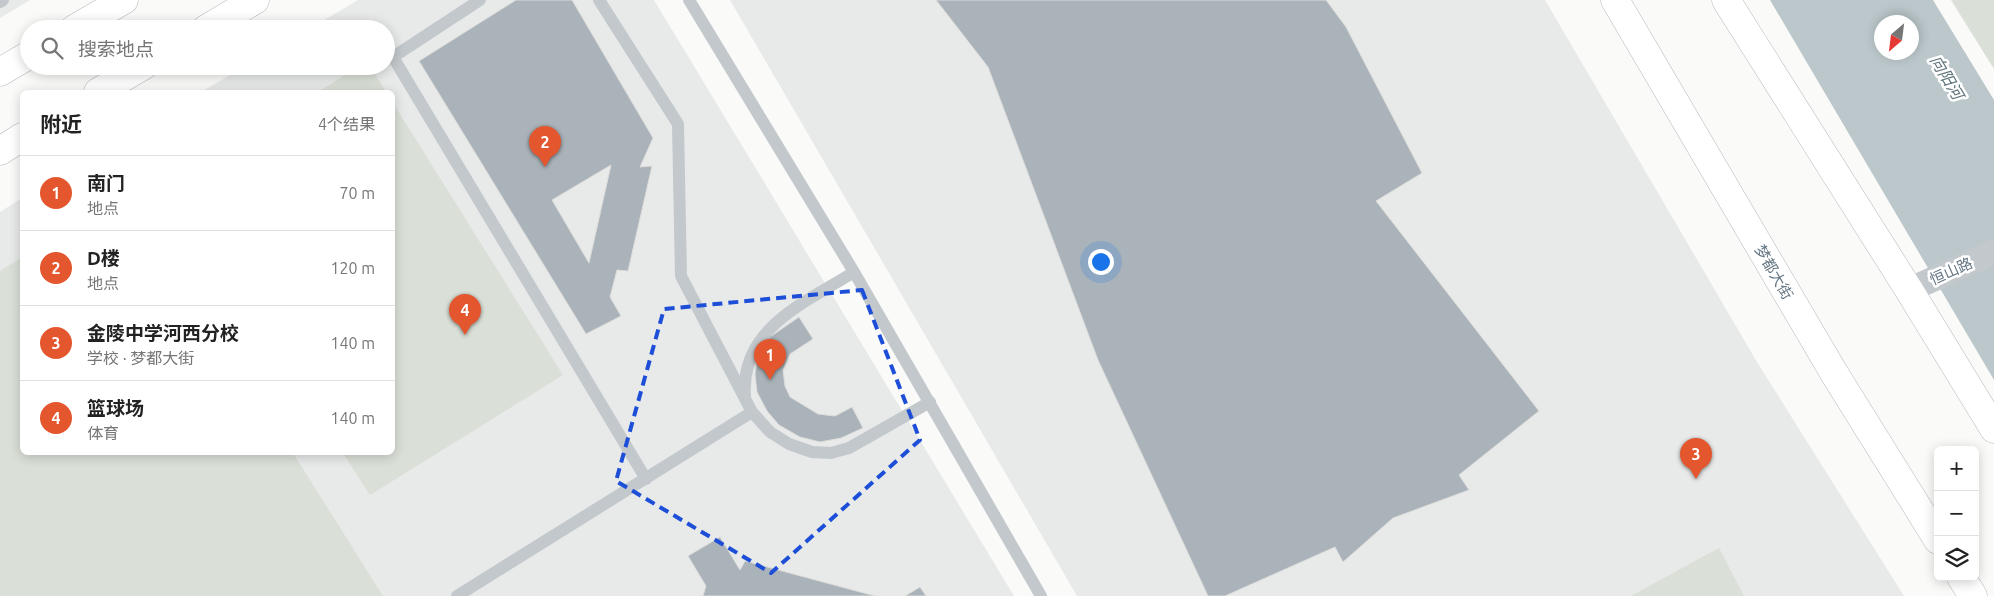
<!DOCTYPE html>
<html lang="zh">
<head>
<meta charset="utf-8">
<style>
  body { margin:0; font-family:Ubuntu,"Noto Sans SC",sans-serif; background:#f6f6f6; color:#222 }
  .controls { position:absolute; right:15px; bottom:15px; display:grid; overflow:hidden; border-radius:8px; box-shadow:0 2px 12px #0003 }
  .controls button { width:45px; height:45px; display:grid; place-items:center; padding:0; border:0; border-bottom:1px solid #e0e0e0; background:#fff; color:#222; font:25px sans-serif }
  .compass { position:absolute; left:1874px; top:15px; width:45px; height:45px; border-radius:50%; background:#fff; box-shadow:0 2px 12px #0003; rotate:208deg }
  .you { position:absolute; left:1100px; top:261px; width:18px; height:18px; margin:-12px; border:4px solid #fff; border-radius:50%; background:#1a73e8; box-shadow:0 0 0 8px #1a73e833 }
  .badge { display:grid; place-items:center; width:32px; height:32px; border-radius:50%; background:#e4572e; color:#fff; font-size:16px; font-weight:700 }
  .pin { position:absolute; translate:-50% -41px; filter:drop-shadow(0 1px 2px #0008) }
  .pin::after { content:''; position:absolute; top:26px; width:18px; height:15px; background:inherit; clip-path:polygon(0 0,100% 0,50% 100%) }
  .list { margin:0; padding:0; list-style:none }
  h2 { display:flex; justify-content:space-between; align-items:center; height:65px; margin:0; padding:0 20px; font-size:21px }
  h2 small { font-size:16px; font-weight:400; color:#767676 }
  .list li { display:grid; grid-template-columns:32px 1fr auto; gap:15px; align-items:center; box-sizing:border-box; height:75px; padding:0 20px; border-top:1px solid #e0e0e0 }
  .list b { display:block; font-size:19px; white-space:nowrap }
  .list p { margin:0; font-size:16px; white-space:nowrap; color:#767676 }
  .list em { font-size:16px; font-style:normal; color:#767676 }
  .icon { flex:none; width:28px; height:28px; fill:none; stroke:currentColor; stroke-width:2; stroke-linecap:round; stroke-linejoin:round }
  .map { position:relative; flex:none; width:1994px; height:596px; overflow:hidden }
  .search { position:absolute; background:#fff; box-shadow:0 2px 12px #0003; left:20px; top:20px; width:375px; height:55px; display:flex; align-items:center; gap:12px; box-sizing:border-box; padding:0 18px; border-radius:28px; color:#767676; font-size:19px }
  .panel { position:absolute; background:#fff; box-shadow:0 2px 12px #0003; left:20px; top:90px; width:375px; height:365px; border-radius:8px }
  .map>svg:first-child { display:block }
</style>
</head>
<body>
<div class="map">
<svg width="1994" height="596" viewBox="0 0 1994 596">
  <rect width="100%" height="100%" fill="#fafaf8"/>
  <path fill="#e8e9e9" d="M0 0H30L0 18Z
    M358 0H654L1014 596H0V212L22 198V452H392V92H201L246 66H386V29H309Z
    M730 0H1545L1757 362 1904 596H1077Z"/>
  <path fill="#dadfd7" d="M1951 0H1994V69Z
    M360 66H370L386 92H318Z
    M393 103 563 375 370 495 343 453 392 452Z
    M22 257V452L293 453 383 596H0V271Z
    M1719 548 1744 596H1631Z"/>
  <path fill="#bbc7cb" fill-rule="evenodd" d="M1770 0H1933L1994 100V380ZM1882 22H1912V52H1882Z"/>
  <path fill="#aab3b9" stroke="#dcdcda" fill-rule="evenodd" d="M516 0H572L653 138 640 167 652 166 628 271 617 270 610 297 621 316 586 334 419 61ZM611 165 589 263 552 200Z
    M936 0H1326L1346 27 1422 173 1376 201 1539 411 1459 475 1469 490 1393 518 1343 562 1335 547 1225 596H1208L1098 360 988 67Z
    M799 317 813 339 790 354 783 370 785 386 790 397 818 414 835 416 852 407 863 428 841 438 820 442 800 437 779 425 767 411 757 392 755 374 758 356 767 339Z
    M720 537 740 570 745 561 875 596H703L706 586 688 556Z
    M920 587 926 596H905Z"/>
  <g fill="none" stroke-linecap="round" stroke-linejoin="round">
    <defs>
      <path id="secondary" d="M74 29 124 0
        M206 29 255 0
        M0 72 29 55
        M98 92 143 66
        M0 151 22 137"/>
      <path id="primary" d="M1615 0 1834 373 1938 540
        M1726 0 1909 290 1994 429
        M1961 577 1973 596"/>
    </defs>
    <use href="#secondary" stroke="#b3babf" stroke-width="29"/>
    <use href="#primary" stroke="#b5babe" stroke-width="29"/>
    <path stroke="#c3c8cc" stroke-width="12" d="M480 0 393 57 646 479
      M599 0 678 124 681 276 752 412 770 432 789 444 812 452 831 453 849 448 930 402
      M689 0 854 272 1041 596
      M0 2 3 0
      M745 396C740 328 805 303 854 272
      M457 596 752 412"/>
    <path stroke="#c3c8cc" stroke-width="25" d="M1909 290 1994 252"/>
    <use href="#secondary" stroke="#fff" stroke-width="28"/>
    <use href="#primary" stroke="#fff" stroke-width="28"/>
  </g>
  <path fill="none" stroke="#1d4ed8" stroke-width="4" stroke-dasharray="10 6" stroke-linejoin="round" d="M862 290 920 440 771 573 616 481 664 309Z"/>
  <g text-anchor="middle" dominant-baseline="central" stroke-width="5" stroke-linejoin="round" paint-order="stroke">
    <g font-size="15" fill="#657683" stroke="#fff">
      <text transform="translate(1951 271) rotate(-24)">恒山路</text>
      <text transform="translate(1774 272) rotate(60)">梦都大街</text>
    </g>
    <g font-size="16" font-style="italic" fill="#60757c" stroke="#fff">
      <text transform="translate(1947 77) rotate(59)">向阳河</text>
    </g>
  </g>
</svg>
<div class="controls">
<button>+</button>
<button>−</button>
<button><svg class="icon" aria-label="layers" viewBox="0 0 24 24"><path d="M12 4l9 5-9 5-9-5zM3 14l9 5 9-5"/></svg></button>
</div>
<svg class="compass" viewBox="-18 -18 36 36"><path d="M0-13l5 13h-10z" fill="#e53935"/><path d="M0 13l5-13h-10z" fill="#767676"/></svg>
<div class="you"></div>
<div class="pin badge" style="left:770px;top:380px">1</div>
<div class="pin badge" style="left:545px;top:167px">2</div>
<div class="pin badge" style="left:1696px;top:479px">3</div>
<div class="pin badge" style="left:465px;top:335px">4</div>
<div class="search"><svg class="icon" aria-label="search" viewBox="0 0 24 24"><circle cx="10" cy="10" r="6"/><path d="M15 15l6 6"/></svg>搜索地点</div>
<section class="panel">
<h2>附近<small>4个结果</small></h2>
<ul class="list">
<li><span class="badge">1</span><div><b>南门</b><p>地点</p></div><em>70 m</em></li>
<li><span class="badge">2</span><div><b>D楼</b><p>地点</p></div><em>120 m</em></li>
<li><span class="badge">3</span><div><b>金陵中学河西分校</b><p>学校 · 梦都大街</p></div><em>140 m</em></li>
<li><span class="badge">4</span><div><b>篮球场</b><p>体育</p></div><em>140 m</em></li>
</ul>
</section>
</div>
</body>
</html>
